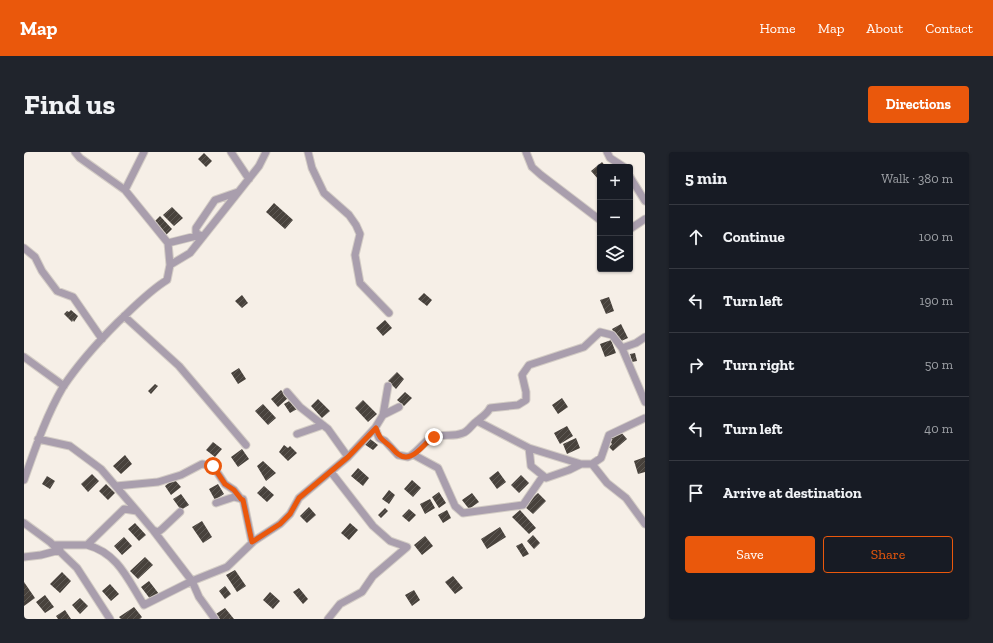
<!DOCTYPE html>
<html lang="en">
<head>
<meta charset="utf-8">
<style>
  body { margin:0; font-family:"Zilla Slab",serif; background:#20242c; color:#f1f3f6 }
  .controls { position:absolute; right:12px; top:12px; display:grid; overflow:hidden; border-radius:4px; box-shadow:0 1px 3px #0004 }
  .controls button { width:36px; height:36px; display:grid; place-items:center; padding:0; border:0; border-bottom:1px solid #363941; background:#171b24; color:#f1f3f6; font:20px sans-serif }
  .stop { position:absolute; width:12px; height:12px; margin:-9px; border:3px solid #ea580c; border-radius:50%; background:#fff }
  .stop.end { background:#ea580c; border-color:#fff; box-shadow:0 1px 4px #0008 }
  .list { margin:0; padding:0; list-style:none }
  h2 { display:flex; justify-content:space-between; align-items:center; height:52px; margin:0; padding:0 16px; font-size:17px }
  h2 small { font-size:13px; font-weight:400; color:#9ea1a6 }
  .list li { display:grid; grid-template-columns:26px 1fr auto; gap:12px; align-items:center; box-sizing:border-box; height:64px; padding:0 16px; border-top:1px solid #363941 }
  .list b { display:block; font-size:15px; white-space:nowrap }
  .list em { font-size:13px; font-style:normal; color:#9ea1a6 }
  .actions { display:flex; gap:8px; padding:12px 16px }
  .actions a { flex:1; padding:9px 0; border:1px solid #ea580c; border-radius:4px; text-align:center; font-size:14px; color:#ea580c }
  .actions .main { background:#ea580c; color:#fff }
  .icon { flex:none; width:22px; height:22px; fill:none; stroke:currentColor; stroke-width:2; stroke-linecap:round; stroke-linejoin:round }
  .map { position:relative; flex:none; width:621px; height:467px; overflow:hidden; border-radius:4px }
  header { display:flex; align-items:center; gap:24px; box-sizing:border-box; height:56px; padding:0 20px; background:#ea580c; color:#fff }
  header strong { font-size:19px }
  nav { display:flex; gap:22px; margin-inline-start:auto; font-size:14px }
  .intro { display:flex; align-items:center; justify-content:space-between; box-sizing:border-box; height:96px; padding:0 24px }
  h1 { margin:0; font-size:28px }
  .button { padding:10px 18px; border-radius:4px; background:#ea580c; color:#fff; font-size:14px; font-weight:700 }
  main { display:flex; gap:24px; padding:0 24px }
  aside { flex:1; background:#171b24; border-radius:4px; box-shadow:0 1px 3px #0004 }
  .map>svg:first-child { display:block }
</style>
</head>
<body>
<header>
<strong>Map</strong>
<nav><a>Home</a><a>Map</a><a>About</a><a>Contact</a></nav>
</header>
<div class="intro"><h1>Find us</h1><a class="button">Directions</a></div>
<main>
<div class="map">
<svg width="621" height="467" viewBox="0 0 621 467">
  <defs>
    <pattern id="building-hatch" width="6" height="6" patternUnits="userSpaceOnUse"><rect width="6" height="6" fill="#48423c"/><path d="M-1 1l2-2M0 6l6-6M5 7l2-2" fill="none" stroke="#5f5a55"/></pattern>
  </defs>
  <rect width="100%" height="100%" fill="#f6efe7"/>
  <path fill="url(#building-hatch)" d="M180 1 188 9 182 15 174 7Z
    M578 10 582 15H576L575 28 567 19Z
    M250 51 269 68 261 77 242 60Z
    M148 55 159 66 150 74 139 63Z
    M136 64 148 77 141 84 129 71Z
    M400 141 408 148 403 154 394 147Z
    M218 143 224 151 218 156 211 149Z
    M585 145 590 159 582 162 576 148Z
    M47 158 54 164 50 170 49 168 48 170 40 162 43 159 45 160Z
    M361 168 368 176 359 184 352 176Z
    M597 172 604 186 595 190 588 177Z
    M587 188 592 201 581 205 576 192Z
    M611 201 613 209 608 210 606 202Z
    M215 216 222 227 214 232 207 221Z
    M373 220 380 227 372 237 364 229Z
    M131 232 134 234 127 242 124 239Z
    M257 238 264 246 254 255 247 247Z
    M381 240 388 246 380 254 373 248Z
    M538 246 544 255 534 262 528 253Z
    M294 247 306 259 298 266 287 254Z
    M267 248 273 257 266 261 260 252Z
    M339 248 353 262 344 270 331 256Z
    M239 252 252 266 244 273 231 259Z
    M543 274 549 284 536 292 530 281Z
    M596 279 603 287 589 299 585 295 588 292 585 288Z
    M345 286 354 293 349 298 340 292Z
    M552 286 556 296 543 302 539 292Z
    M189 290 198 297 191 305 182 298Z
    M260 293 264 296 266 294 273 301 264 309 255 300Z
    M218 297 225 307 214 315 207 305Z
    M101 303 108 312 97 322 89 314Z
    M621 305V320L614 322 610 309Z
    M239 309 252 321 242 329 233 314Z
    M334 316 345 326 339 334 327 324Z
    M474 319 482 330 473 337 465 326Z
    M68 322 75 329 64 340 57 332Z
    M497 323 505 331 495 341 487 333Z
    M23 324 31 329 26 337 18 332Z
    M150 327 157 335 147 343 141 334Z
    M388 328 397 336 389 345 380 337Z
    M82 332 91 341 84 348 75 339Z
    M194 332 200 342 191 348 185 337Z
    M240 334 250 343 243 350 233 341Z
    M365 338 371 343 365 352 358 347Z
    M415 340 422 351 415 356 408 345Z
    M448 341 455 350 445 357 438 348Z
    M514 341 522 349 509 362 500 354Z
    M157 342 165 353 157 358 149 347Z
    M406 347 411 356 401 362 396 352Z
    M285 355 292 363 283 371 276 364Z
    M361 356 364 359 357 366 354 363Z
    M385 357 392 363 385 370 378 364Z
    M423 358 427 366 419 371 414 363Z
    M496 358 512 376 505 382 488 365Z
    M178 369 188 385 179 391 168 375Z
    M111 371 122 383 115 389 104 377Z
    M326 371 334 378 325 388 317 381Z
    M476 375 482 385 463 397 457 387Z
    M509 383 516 391 510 397 503 389Z
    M401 384 409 394 398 403 390 393Z
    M100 385 108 394 98 403 90 394Z
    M498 391 505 402 499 405 492 394Z
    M121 405 129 413 114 427 106 419Z
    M211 418 222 434 213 440 202 423Z
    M38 420 47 429 36 441 26 432Z
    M429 424 439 436 431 442 421 430Z
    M125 429 135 442 127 448 117 435Z
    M0 430 11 446 0 454Z
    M86 432 95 442 87 449 78 439Z
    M201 434 207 442 201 447 195 439Z
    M275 436 284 447 279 452 269 440Z
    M390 438 396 448 388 454 381 443Z
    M246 440 256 449 249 457 239 448Z
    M21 443 30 455 21 461 12 450Z
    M56 446 64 454 56 462 48 453Z
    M110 455 118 465 116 467H97L95 465Z
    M201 456 210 467H196L192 462Z
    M41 458 47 467H34L32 464Z"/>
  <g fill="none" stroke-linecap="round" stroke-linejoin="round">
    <defs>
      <path id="minor" d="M51 0 56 6 101 38 144 91
        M207 0 225 27
        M284 0 288 16 300 41 325 63 332 73 336 82 331 103 336 131 365 161
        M502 0 508 15 517 23 576 68
        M583 0 586 6 600 15
        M606 25 621 49
        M101 38 120 0
        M606 77 621 67
        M172 84V76L191 48 214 40
        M0 96 11 105 18 119 33 139 49 145 78 187
        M146 113 144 91 176 83
        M100 164 155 214 222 293
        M598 196 612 191 621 185
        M0 205 40 234
        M263 240 276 255 304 277 324 305
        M359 263 375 255
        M453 269 505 296 507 314 522 326 545 318 557 312H568L583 331 602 346 621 372
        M351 276 359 263 364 234
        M273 282 299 273
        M14 287 46 294 77 317 113 359
        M505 296 557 312
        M390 303 414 316 431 354 439 361 499 353 519 324
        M568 312 577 306 585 283 621 266
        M0 328C11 297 22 264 39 235 55 211 74 190 94 170 110 155 125 139 143 128L146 113 166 101 235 14 242 0
        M92 334 134 330 157 323 178 312 189 314 201 332 210 338 217 347
        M192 351 210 345 219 347 228 390
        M0 371 26 390 53 416 86 467
        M129 378 168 429 175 445 191 467
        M30 393H63L100 357 113 359 129 378 134 380 138 377 156 360
        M63 393C94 401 104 428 120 453L168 429 203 415 230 389 256 372 266 362 275 346 324 305 351 276 355 286 361 289 374 303 384 305C393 301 397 292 406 287 419 280 427 286 439 281 445 279 448 272 453 269 458 265 464 261 466 256L494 253 502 248V240L498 223 505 213 560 195 576 180 588 183 598 196 621 250
        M0 405 17 403 36 398
        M304 467 316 452 338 440 349 424 383 395 366 389 349 374 307 320"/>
    </defs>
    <use href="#minor" stroke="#d3ccc5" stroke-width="9"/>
    <use href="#minor" stroke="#a99ead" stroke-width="7"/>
  </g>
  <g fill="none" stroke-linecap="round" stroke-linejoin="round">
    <path stroke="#ea580c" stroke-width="5" d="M189 314 201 332 210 338 217 347 219 348 228 390 256 372 266 362 275 346 324 305 352 276C356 288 358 287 367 295 369 297 371 300 374 302 388 313 399 291 410 285"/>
  </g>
</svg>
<div class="controls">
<button>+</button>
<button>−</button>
<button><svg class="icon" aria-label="layers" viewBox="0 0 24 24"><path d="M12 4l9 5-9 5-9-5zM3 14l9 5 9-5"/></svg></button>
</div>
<div class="stop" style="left:189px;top:314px"></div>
<div class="stop end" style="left:410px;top:285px"></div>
</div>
<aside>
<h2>5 min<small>Walk · 380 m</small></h2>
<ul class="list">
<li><svg class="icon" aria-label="ahead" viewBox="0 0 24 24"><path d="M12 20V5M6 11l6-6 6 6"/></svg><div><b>Continue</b></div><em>100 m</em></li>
<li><svg class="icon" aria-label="left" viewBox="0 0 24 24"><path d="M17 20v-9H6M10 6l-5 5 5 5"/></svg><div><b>Turn left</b></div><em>190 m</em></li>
<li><svg class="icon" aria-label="right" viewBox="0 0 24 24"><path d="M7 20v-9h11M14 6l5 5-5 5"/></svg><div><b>Turn right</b></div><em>50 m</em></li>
<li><svg class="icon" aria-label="left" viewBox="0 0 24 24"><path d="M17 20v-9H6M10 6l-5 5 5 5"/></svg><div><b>Turn left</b></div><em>40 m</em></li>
<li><svg class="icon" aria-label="arrive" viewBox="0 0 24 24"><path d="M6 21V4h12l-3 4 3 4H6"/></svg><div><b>Arrive at destination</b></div></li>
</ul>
<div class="actions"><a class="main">Save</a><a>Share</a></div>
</aside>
</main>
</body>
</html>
